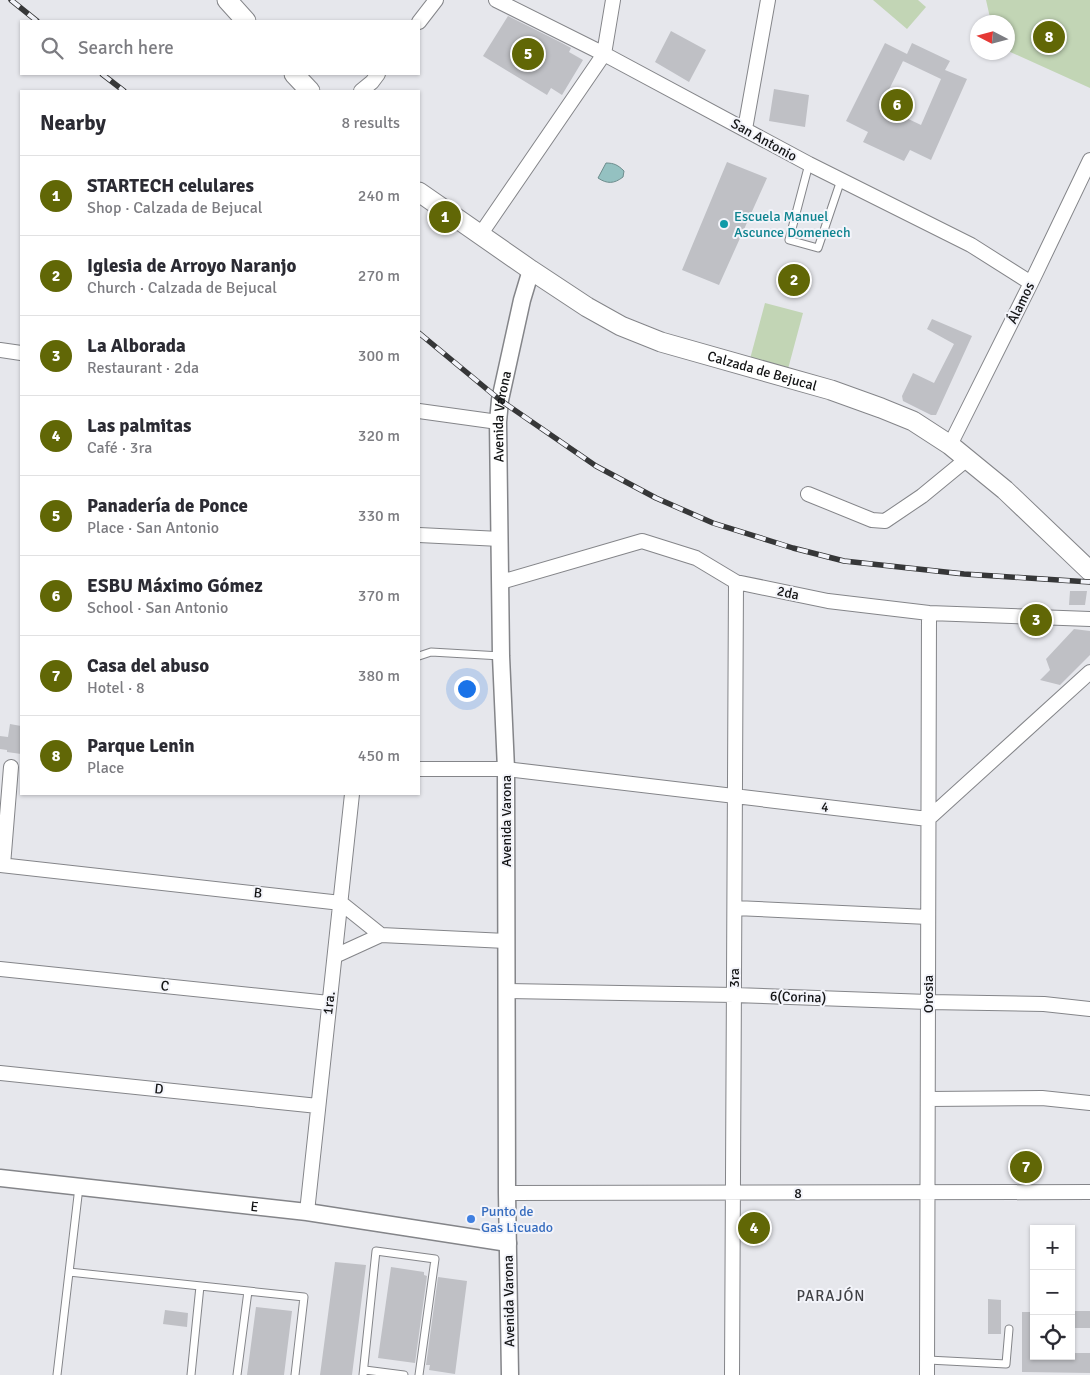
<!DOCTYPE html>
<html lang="en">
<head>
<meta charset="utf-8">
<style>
  body { margin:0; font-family:Signika,sans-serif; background:#f7f7f7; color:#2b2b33 }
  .controls { position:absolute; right:15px; bottom:15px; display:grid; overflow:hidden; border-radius:0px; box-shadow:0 1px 4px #0004 }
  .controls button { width:45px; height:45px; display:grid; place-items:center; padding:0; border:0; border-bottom:1px solid #e1e1e2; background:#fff; color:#2b2b33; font:25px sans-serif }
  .compass { position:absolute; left:970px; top:15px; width:45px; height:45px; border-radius:50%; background:#fff; box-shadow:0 1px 4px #0004; rotate:276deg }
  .you { position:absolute; left:466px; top:688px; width:18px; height:18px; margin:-12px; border:4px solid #fff; border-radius:50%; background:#1a73e8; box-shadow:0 0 0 8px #1a73e833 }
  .badge { display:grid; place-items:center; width:32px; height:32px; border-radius:50%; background:#616706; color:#fff; font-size:16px; font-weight:700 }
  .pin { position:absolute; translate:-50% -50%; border:2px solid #fff; box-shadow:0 1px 5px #0006 }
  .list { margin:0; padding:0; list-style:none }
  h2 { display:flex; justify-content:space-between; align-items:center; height:65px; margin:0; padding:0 20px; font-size:21px }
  h2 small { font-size:16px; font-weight:400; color:#7c7c81 }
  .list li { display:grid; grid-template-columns:32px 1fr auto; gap:15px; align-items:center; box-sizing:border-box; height:80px; padding:0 20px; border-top:1px solid #e1e1e2 }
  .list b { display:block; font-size:19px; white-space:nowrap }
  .list p { margin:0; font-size:16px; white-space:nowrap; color:#7c7c81 }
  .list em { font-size:16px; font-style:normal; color:#7c7c81 }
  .icon { flex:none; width:28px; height:28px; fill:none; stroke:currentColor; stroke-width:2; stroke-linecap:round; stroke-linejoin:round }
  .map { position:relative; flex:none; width:1090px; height:1375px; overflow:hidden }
  .search { position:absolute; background:#fff; box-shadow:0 1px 4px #0004; left:20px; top:20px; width:400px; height:55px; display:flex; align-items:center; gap:12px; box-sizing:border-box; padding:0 18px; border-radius:0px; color:#7c7c81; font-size:19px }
  .panel { position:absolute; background:#fff; box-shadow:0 1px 4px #0004; left:20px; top:90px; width:400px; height:705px; border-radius:0px }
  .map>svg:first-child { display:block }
</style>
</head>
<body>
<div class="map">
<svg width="1090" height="1375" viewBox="0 0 1090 1375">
  <rect width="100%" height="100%" fill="#e6e7ec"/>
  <path fill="#c2d5b5" d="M873 0H918L926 7 907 29Z
    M986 0H1090V88L1008 51V22H991Z
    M765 303 803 313 788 369 750 359Z"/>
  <path fill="#94c1c1" stroke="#6d8d8d" d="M606 163C614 163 618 165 624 171L623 177C614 184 607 184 598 178Z"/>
  <path fill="#bfc0c5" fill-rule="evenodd" d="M508 16 562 43 571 48 569 52 583 60 562 95 551 88 547 95 483 56Z
    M671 31 706 50 689 82 655 62Z
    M885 43 907 54 912 43 950 61 945 70 967 79 931 160 910 150 904 161 863 142 868 132 846 121ZM905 57 903 61 941 79 921 125 881 106Z
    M774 89 809 95 805 127 769 121Z
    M727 162 767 178 719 285 682 270Z
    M932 319 972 336 936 415H931L903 401 902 396 913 373 934 383 954 344 927 329Z
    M1070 591H1087L1085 605H1069Z
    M1074 629 1090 631V655L1060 685 1040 680 1050 670 1046 659Z
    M10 724 21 726V754L7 752V750L0 749V736L8 737Z
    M335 1262 366 1265 352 1375H320Z
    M391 1267 424 1272V1275L427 1276 415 1363 378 1358Z
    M438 1277 467 1281 455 1374 429 1370 430 1365H426Z
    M988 1299 1001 1300V1334H988Z
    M256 1307 292 1311 284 1375H247Z
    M165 1310 188 1313 187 1327 163 1324Z
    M1071 1311H1090V1328H1071Z
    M1022 1312H1034V1356H1071V1353H1090V1373L1022 1372Z"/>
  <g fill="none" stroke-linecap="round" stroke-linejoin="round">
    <defs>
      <path id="service" d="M809 164 789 240 818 248 841 180
        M419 656 431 652 501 656
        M69 1272 304 1297 295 1375
        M928 1360 1006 1364 1009 1329
        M365 1370 404 1375
        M57 1375 79 1187
        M191 1375 200 1286
        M237 1375 248 1291
        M363 1375 376 1251 435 1259 419 1375"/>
      <path id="minor" d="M496 0 604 54 809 164 971 245 1031 283
        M419 22 436 0
        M361 91 372 82 378 74
        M745 129 768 0
        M480 235 604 54 613 0
        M0 350 21 353
        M419 411 498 422
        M950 445 1031 283 1090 160
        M808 494 872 520 885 521 922 496 967 459
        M419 535 500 539
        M501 582 642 541 696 558 736 582 828 601 929 613 1090 619
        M419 769H506L928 819 1090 672
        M0 865 341 903 381 935 506 941
        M3 865 11 767
        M735 908 928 917
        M335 956 381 935
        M0 969 329 1003
        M506 991 734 995 928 1002 1044 1004 1090 1009
        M0 1073 318 1106
        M928 1099 1042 1098 1090 1103
        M507 1193 1090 1192
        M307 1212C321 1073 338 933 352 794
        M732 1375 736 582
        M927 1375 929 613"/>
      <g id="tertiary">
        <path id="s1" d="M0 1178 307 1212 508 1243"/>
        <path id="s2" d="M510 1375 507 1193 506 769 501 656 498 422 500 400 522 300 531 270"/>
      </g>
      <g id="secondary">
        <path d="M227 0 246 21"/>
        <path d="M294 74 310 91"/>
        <path id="s3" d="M419 192 531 270 587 307 621 326 661 342 831 390 881 408 913 421 950 445 1005 490 1090 571"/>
      </g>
    </defs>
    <use href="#service" stroke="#848589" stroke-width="9"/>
    <use href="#minor" stroke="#848589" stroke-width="16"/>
    <use href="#tertiary" stroke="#848589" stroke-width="19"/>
    <use href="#secondary" stroke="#848589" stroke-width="21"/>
    <use href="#service" stroke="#fff" stroke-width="7"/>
    <use href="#minor" stroke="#fff" stroke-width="14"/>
    <use href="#tertiary" stroke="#fff" stroke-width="16"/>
    <use href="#secondary" stroke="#fff" stroke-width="19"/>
    <defs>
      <path id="rail" d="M11 0 37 21
        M102 74 124 91
        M419 333 500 400 596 466 656 498 713 523 793 548 844 561 964 574 1090 582"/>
    </defs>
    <use href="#rail" stroke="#363738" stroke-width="5.5"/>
    <use href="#rail" stroke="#f3f4fa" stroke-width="4" stroke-dasharray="11" stroke-linecap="butt"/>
  </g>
  <circle fill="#0f9aa8" stroke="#f3f4fa" stroke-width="2" cx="724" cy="224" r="5"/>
  <circle fill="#3f7fe0" stroke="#f3f4fa" stroke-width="2" cx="471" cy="1219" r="5"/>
  <g text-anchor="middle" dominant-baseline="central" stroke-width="4" stroke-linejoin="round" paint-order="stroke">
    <g font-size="14" fill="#131415" stroke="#f3f4fa">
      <text transform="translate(764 140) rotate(29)">San Antonio</text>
      <text transform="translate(1021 303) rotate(-64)">Álamos</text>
      <text stroke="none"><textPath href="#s3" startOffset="391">Calzada de Bejucal</textPath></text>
      <text stroke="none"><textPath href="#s2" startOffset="959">Avenida Varona</textPath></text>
      <text transform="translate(788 593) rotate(12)">2da</text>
      <text transform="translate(825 807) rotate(7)">4</text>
      <text transform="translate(506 821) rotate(-90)">Avenida Varona</text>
      <text transform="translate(258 893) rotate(6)">B</text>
      <text transform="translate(734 978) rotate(-90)">3ra</text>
      <text transform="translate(165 986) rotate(6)">C</text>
      <text transform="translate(928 994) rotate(-90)">Orosia</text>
      <text transform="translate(798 997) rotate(2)">6(Corina)</text>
      <text transform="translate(329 1003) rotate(-83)">1ra.</text>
      <text transform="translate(159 1089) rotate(6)">D</text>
      <text x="798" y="1193">8</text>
      <text stroke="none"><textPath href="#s1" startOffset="256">E</textPath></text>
      <text transform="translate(509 1301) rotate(-91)">Avenida Varona</text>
    </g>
    <g font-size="14" fill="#0d838f" stroke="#f3f4fa" text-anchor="start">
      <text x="734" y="216">Escuela Manuel<tspan x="734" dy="16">Ascunce Domenech</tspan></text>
    </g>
    <g font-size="14" fill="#366cbe" stroke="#f3f4fa" text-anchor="start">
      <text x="481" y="1211">Punto de<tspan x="481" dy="16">Gas Licuado</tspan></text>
    </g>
    <g font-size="15" letter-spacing="1" fill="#414246" stroke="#f3f4fa">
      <text x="831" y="1296">PARAJÓN</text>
    </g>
  </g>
</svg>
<div class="controls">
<button>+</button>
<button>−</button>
<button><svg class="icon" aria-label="locate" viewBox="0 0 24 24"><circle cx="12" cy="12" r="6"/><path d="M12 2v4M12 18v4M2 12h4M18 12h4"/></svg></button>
</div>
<svg class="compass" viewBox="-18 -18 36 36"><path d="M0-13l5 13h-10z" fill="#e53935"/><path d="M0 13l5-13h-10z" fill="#7c7c81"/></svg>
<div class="you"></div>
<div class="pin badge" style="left:445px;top:217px">1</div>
<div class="pin badge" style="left:794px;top:280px">2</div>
<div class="pin badge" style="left:1036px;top:620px">3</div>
<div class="pin badge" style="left:754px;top:1228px">4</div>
<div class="pin badge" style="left:528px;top:54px">5</div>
<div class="pin badge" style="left:897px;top:105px">6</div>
<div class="pin badge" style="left:1026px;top:1167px">7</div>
<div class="pin badge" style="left:1049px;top:37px">8</div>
<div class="search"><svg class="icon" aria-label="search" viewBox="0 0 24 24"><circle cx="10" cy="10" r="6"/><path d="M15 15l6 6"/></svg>Search here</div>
<section class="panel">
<h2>Nearby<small>8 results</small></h2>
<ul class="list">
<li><span class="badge">1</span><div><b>STARTECH celulares</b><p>Shop · Calzada de Bejucal</p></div><em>240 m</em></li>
<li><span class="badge">2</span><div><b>Iglesia de Arroyo Naranjo</b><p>Church · Calzada de Bejucal</p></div><em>270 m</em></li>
<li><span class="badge">3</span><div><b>La Alborada</b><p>Restaurant · 2da</p></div><em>300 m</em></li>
<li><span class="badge">4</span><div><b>Las palmitas</b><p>Café · 3ra</p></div><em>320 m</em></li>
<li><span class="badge">5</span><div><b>Panadería de Ponce</b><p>Place · San Antonio</p></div><em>330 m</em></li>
<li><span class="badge">6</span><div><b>ESBU Máximo Gómez</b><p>School · San Antonio</p></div><em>370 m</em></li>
<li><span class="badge">7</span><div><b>Casa del abuso</b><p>Hotel · 8</p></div><em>380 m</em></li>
<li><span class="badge">8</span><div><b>Parque Lenin</b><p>Place</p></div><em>450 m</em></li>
</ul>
</section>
</div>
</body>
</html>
